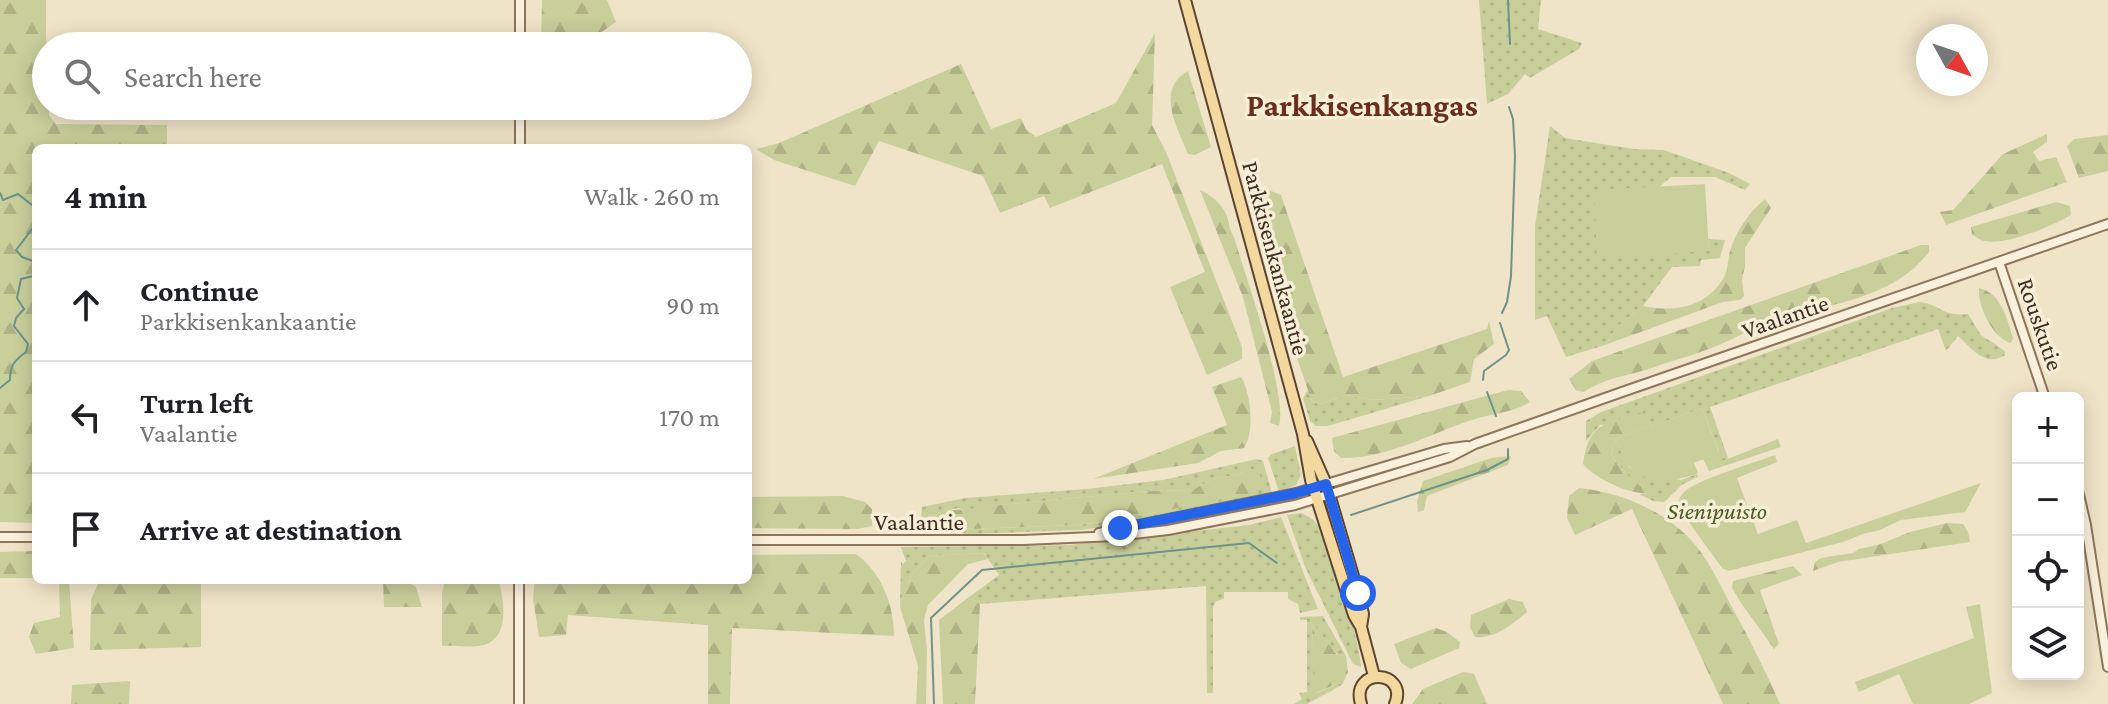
<!DOCTYPE html>
<html lang="en">
<head>
<meta charset="utf-8">
<style>
  body { margin:0; font-family:"Crimson Pro",serif; background:#f6f6f6; color:#202124 }
  .controls { position:absolute; right:24px; bottom:24px; display:grid; overflow:hidden; border-radius:12px; box-shadow:0 4px 20px #0003 }
  .controls button { width:72px; height:72px; display:grid; place-items:center; padding:0; border:0; border-bottom:2px solid #e0e0e0; background:#fff; color:#202124; font:40px sans-serif }
  .compass { position:absolute; left:1916px; top:24px; width:72px; height:72px; border-radius:50%; background:#fff; box-shadow:0 4px 20px #0003; rotate:130deg }
  .stop { position:absolute; width:24px; height:24px; margin:-18px; border:6px solid #2563eb; border-radius:50%; background:#fff }
  .stop.end { background:#2563eb; border-color:#fff; box-shadow:0 2px 8px #0008 }
  .list { margin:0; padding:0; list-style:none }
  h2 { display:flex; justify-content:space-between; align-items:center; height:104px; margin:0; padding:0 32px; font-size:34px }
  h2 small { font-size:26px; font-weight:400; color:#757577 }
  .list li { display:grid; grid-template-columns:52px 1fr auto; gap:24px; align-items:center; box-sizing:border-box; height:112px; padding:0 32px; border-top:2px solid #e0e0e0 }
  .list b { display:block; font-size:30px; white-space:nowrap }
  .list p { margin:0; font-size:26px; white-space:nowrap; color:#757577 }
  .list em { font-size:26px; font-style:normal; color:#757577 }
  .icon { flex:none; width:44px; height:44px; fill:none; stroke:currentColor; stroke-width:2; stroke-linecap:round; stroke-linejoin:round }
  .map { position:relative; flex:none; width:2108px; height:704px; overflow:hidden }
  .search { position:absolute; background:#fff; box-shadow:0 4px 20px #0003; left:32px; top:32px; width:720px; height:88px; display:flex; align-items:center; gap:20px; box-sizing:border-box; padding:0 28px; border-radius:44px; color:#757577; font-size:30px }
  .panel { position:absolute; background:#fff; box-shadow:0 4px 20px #0003; left:32px; top:144px; width:720px; height:440px; border-radius:12px }
  .map>svg:first-child { display:block }
</style>
</head>
<body>
<div class="map">
<svg width="2108" height="704" viewBox="0 0 2108 704">
  <defs>
    <pattern id="grass-dots" width="8" height="8" patternUnits="userSpaceOnUse" patternTransform="scale(2)"><rect width="8" height="8" fill="#c9cf9b"/><path d="M2 2h.1M6 6h.1" fill="none" stroke="#aeb285" stroke-width="1.8" stroke-linecap="round"/></pattern>
    <pattern id="forest-firs" width="22" height="20" patternUnits="userSpaceOnUse" patternTransform="scale(2)"><rect width="22" height="20" fill="#c9cf9b"/><path d="M5 1l3.5 6h-7zM16 11l3.5 6h-7z" fill="#aeb285"/></pattern>
  </defs>
  <rect width="100%" height="100%" fill="#f0e4c8"/>
  <path fill="url(#grass-dots)" fill-rule="evenodd" d="M1479 0H1541L1538 29 1582 43 1579 49 1530 78 1525 74 1508 94 1487 104Z
    M1550 126 1565 138 1634 149 1664 150 1729 173 1750 184 1745 190 1715 177H1671L1659 187 1594 191 1709 251 1708 239 1725 240 1720 258 1701 260 1700 266 1672 267 1643 306 1618 326 1605 345 1566 357 1547 316 1535 320V226Z
    M1920 302C1940 304 1942 317 1968 314L1981 335 2005 351V355C1986 368 1972 349 1958 336L1946 351 1938 329 1710 407 1728 458 1719 464 1712 465 1708 457 1719 452 1702 408 1652 426 1649 420 1600 425 1586 441V421L1601 412 1892 308Z
    M1308 390 1312 402 1320 404 1346 395 1373 400 1429 396 1328 426H1316L1310 421 1303 398Z
    M1615 439 1630 468 1681 480 1697 474 1698 477 1683 484 1664 502 1653 501 1639 494H1648C1634 481 1622 471 1611 455Z
    M1295 446 1301 475 1296 485 1279 492 1268 458 1272 454Z
    M1257 459 1263 461 1272 493 1120 525 1080 530 969 534 920 528 922 507 965 498 1085 489 1163 480ZM1250 468 1181 507 1118 520 1077 525 970 529 926 527 930 515 958 508 967 511 990 506 1148 491 1193 490 1212 479 1240 474Z
    M1301 513C1308 516 1313 518 1317 524 1329 541 1362 647 1361 667L1353 664 1305 567 1287 515Z
    M1281 517 1318 609 1300 613 1298 604 1288 599V592H1224V599L1216 601 1213 607V693H1207L1206 586 980 604 969 597 999 575 984 553 929 556 911 575 900 607 901 561 903 564 906 561 901 547 1068 545 1249 525Z
    M1323 616 1346 656 1338 655 1312 623 1315 694 1339 683 1342 685 1307 704H1294L1302 699 1299 693 1307 692V620H1300V617Z"/>
  <path fill="url(#forest-firs)" d="M0 0H46V106H49V115L56 124 167 125V148H36V523L0 522Z
    M542 0H607L616 22 581 46H541Z
    M1155 33 1152 125 1166 152 1242 347V359L1207 375 1170 287 1205 272 1162 164 1050 208 1044 196 1000 213 983 176 879 141 855 186 774 160 756 149 779 143 961 64 991 129 1021 118 1026 129 1036 137 1116 103Z
    M1188 71 1211 147 1195 155 1188 154C1177 128 1155 89 1188 71Z
    M2047 134V142L2033 152 2039 161 2056 157 2067 182 1946 225 1940 212 1953 210 2003 154Z
    M2108 135V171L2079 178 2067 146 2074 139Z
    M1200 190C1208 193 1221 203 1225 212 1230 220 1228 229 1234 237 1245 275 1288 394 1279 426L1270 423 1272 412 1243 297Z
    M1269 190 1281 195 1343 377 1487 329 1489 321 1494 344 1474 359 1470 382 1429 396 1373 400 1346 395 1320 404 1312 402 1285 323 1257 224 1261 194Z
    M1765 199 1771 208 1745 248V266L1742 279 1744 296 1740 300 1723 302 1605 345 1618 326 1643 306C1674 313 1709 307 1725 275 1728 268 1728 258 1730 251 1736 231 1749 212 1765 199Z
    M2056 202 2070 206 2071 215C2052 226 2006 246 1984 241 1982 241 1974 236 1972 235L1971 227Z
    M1921 245H1929V252C1891 302 1821 304 1765 324 1750 329 1736 338 1721 344 1699 354 1674 360 1652 368 1627 376 1604 378 1584 392L1576 390 1569 379 1592 361Z
    M1979 288C2001 293 2007 318 2013 338L2011 343C1993 339 1977 305 1979 288Z
    M1241 377C1251 393 1255 432 1244 448L1221 451 1198 463 1093 479 1227 425 1212 387Z
    M1508 390 1521 391 1530 402C1513 413 1491 414 1472 420 1429 434 1386 459 1341 458L1334 451 1332 438Z
    M1640 413 1649 420 1652 426 1615 439 1611 455C1622 471 1635 482 1650 494 1629 494 1597 480 1583 464 1589 423 1603 424 1640 413Z
    M1511 456 1508 465 1427 496 1424 510 1418 512 1417 501 1423 481 1491 458Z
    M1250 468 1261 476 1253 493 1118 520 1077 525 970 529 923 525 924 518C944 507 968 511 990 506L1148 491 1193 490 1212 479 1240 474Z
    M1579 488C1622 492 1670 513 1697 547 1712 566 1722 589 1734 611 1751 642 1766 672 1780 704H1723L1632 509 1575 535 1567 518 1569 496Z
    M843 496 865 502 872 509V526L857 529 748 528V497Z
    M1947 523 1963 524 1968 532 1970 542 1838 562 1813 571 1815 562 1821 558 1853 553 1859 549 1881 544 1910 532Z
    M36 551V578H0V552Z
    M983 553 988 559 968 564 928 605 924 620 927 650 926 704H916L918 666 900 607 911 575 929 556Z
    M856 554C882 573 894 605 894 636L732 628 730 704H708V625L568 615 566 635 539 637 533 598 535 580H748V555Z
    M1793 566 1802 575 1760 590 1779 644 1774 649 1739 600 1732 588 1733 581Z
    M59 580H69L74 648 36 654 29 637 34 623 60 617Z
    M100 580H201V647L90 650 91 599Z
    M383 580H403L416 587 422 607H384Z
    M445 580H498C504 597 510 635 487 644 475 649 455 645 442 646V593Z
    M969 597 980 604 975 704H943L939 620Z
    M1509 599 1523 602 1527 612C1512 624 1496 639 1475 637L1470 627 1471 615Z
    M1312 621 1337 655 1346 656 1348 672 1342 685 1338 683 1314 694Z
    M1436 628 1447 632 1460 642 1459 648 1411 669 1401 663 1394 644Z
    M1463 672 1474 674 1487 704H1412L1423 689Z
    M130 681 129 704H71L72 685Z"/>
  <path fill="#c9cf9b" d="M1705 184 1709 251 1597 258 1594 190Z
    M1702 408 1719 453 1708 457 1712 465 1778 439 1781 447 1709 471 1703 459 1694 463 1698 473C1679 481 1646 486 1631 468 1624 461 1620 448 1615 439Z
    M1775 455 1777 462 1737 478 1758 534 1797 520 1806 543 1981 483 1965 512 1901 520 1880 530 1863 534 1843 542 1728 571 1722 568 1680 510C1679 503 1678 497 1684 492 1698 479 1754 463 1775 455Z
    M1980 604 1992 693 1969 704H1913L1899 674 1859 692 1855 682 1974 638 1966 607Z"/>
  <g fill="none" stroke-linecap="round" stroke-linejoin="round">
    <path stroke="#6f938a" stroke-width="2" d="M1508 0 1510 44
      M0 193 3 200 18 194 36 208
      M1502 313 1507 302 1511 276 1515 156 1513 119 1509 107
      M1483 380 1484 371 1506 355 1509 350 1500 323
      M0 388 10 380C10 365 14 361 26 352L28 344 14 326 16 318 24 309 17 298 21 279 33 276 36 268 33 261 22 257 16 250 36 224
      M1487 392 1496 416
      M1351 515 1487 470 1508 459V449
      M934 704 931 618 982 570 1249 543 1277 563"/>
    <defs>
      <path id="minor" d="M520 46V0
        M520 148V106
        M1999 262 2045 398
        M2078 490 2086 525 2108 667
        M1099 533 1296 493 1444 449 1467 446
        M0 537H36
        M748 540H1023L1116 536 1168 530 1295 505 1450 457 1475 444 1622 392 2108 224
        M519 704V580"/>
      <path id="major" d="M1185 0 1303 434 1311 480 1354 615 1361 627
        M1307 441 1326 484 1358 593 1363 614 1361 627 1374 676
        M1361 704C1350 666 1409 670 1395 704"/>
    </defs>
    <use href="#minor" stroke="#8d765c" stroke-width="12"/>
    <use href="#major" stroke="#5b4430" stroke-width="14"/>
    <use href="#minor" stroke="#faf1dc" stroke-width="8"/>
    <use href="#major" stroke="#f3d9a0" stroke-width="10"/>
  </g>
  <g fill="none" stroke-linecap="round" stroke-linejoin="round">
    <path stroke="#2563eb" stroke-width="10" d="M1120 528 1296 493 1326 484 1358 593"/>
  </g>
  <g text-anchor="middle" dominant-baseline="central" stroke-width="7" stroke-linejoin="round" paint-order="stroke">
    <g font-size="24" fill="#3d2e20" stroke="#f7eed8">
      <text transform="translate(1276 258) rotate(75)">Parkkisenkankaantie</text>
      <text transform="translate(1785 316) rotate(-19)">Vaalantie</text>
      <text transform="translate(2041 324) rotate(71)">Rouskutie</text>
      <text x="919" y="521">Vaalantie</text>
    </g>
    <g font-size="24" font-style="italic" fill="#4d5a26" stroke="#f7eed8">
      <text x="1717" y="510">Sienipuisto</text>
    </g>
    <g font-size="32" font-weight="bold" fill="#6b2e1e" stroke="#f7eed8">
      <text x="1362" y="105">Parkkisenkangas</text>
    </g>
  </g>
</svg>
<div class="controls">
<button>+</button>
<button>−</button>
<button><svg class="icon" aria-label="locate" viewBox="0 0 24 24"><circle cx="12" cy="12" r="6"/><path d="M12 2v4M12 18v4M2 12h4M18 12h4"/></svg></button>
<button><svg class="icon" aria-label="layers" viewBox="0 0 24 24"><path d="M12 4l9 5-9 5-9-5zM3 14l9 5 9-5"/></svg></button>
</div>
<svg class="compass" viewBox="-18 -18 36 36"><path d="M0-13l5 13h-10z" fill="#e53935"/><path d="M0 13l5-13h-10z" fill="#757577"/></svg>
<div class="stop" style="left:1358px;top:593px"></div>
<div class="stop end" style="left:1120px;top:528px"></div>
<div class="search"><svg class="icon" aria-label="search" viewBox="0 0 24 24"><circle cx="10" cy="10" r="6"/><path d="M15 15l6 6"/></svg>Search here</div>
<section class="panel">
<h2>4 min<small>Walk · 260 m</small></h2>
<ul class="list">
<li><svg class="icon" aria-label="ahead" viewBox="0 0 24 24"><path d="M12 20V5M6 11l6-6 6 6"/></svg><div><b>Continue</b><p>Parkkisenkankaantie</p></div><em>90 m</em></li>
<li><svg class="icon" aria-label="left" viewBox="0 0 24 24"><path d="M17 20v-9H6M10 6l-5 5 5 5"/></svg><div><b>Turn left</b><p>Vaalantie</p></div><em>170 m</em></li>
<li><svg class="icon" aria-label="arrive" viewBox="0 0 24 24"><path d="M6 21V4h12l-3 4 3 4H6"/></svg><div><b>Arrive at destination</b></div></li>
</ul>
</section>
</div>
</body>
</html>
